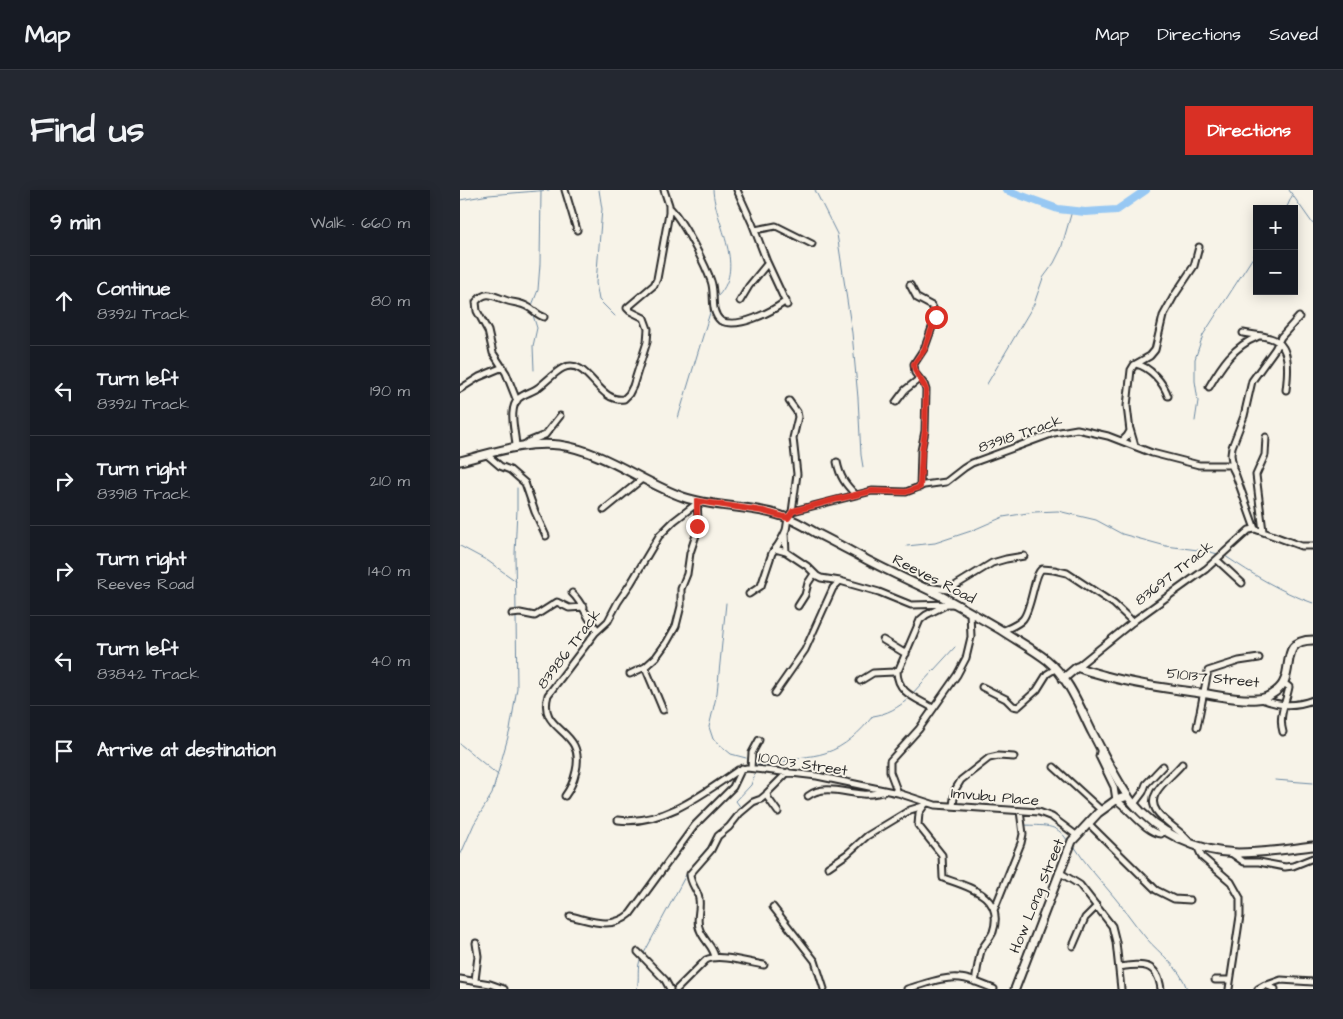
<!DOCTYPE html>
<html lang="en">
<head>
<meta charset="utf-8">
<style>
  body { margin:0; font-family:"Architects Daughter",sans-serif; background:#242831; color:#f1f3f6 }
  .controls { position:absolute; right:15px; top:15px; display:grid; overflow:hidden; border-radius:0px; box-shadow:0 2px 12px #0003 }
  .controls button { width:45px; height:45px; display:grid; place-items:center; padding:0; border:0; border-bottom:1px solid #363941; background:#171b24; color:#f1f3f6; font:25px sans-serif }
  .stop { position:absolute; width:15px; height:15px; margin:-11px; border:4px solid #d93025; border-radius:50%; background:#fff }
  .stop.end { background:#d93025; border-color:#fff; box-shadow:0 1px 5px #0008 }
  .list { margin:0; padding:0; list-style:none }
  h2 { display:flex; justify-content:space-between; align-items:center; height:65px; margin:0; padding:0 20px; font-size:21px }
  h2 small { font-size:16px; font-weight:400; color:#9ea1a6 }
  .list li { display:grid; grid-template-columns:32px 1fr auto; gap:15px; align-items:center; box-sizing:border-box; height:90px; padding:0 20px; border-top:1px solid #363941 }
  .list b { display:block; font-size:19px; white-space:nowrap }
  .list p { margin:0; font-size:16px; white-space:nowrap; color:#9ea1a6 }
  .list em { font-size:16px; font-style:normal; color:#9ea1a6 }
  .icon { flex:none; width:28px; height:28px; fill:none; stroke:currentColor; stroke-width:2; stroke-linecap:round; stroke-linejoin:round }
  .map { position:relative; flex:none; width:853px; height:799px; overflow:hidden; border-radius:0px }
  header { display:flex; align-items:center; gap:30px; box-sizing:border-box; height:70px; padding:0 25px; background:#171b24; border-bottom:1px solid #363941 }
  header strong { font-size:24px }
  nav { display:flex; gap:28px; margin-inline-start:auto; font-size:18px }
  .intro { display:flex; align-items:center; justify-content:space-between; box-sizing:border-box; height:120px; padding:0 30px }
  h1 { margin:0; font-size:35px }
  .button { padding:12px 22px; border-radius:0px; background:#d93025; color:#fff; font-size:18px; font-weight:700 }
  main { display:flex; gap:30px; padding:0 30px }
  aside { flex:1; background:#171b24; border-radius:0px; box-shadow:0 2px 12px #0003 }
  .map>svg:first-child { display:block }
</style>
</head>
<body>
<header>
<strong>Map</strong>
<nav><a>Map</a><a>Directions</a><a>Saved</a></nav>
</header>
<div class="intro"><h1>Find us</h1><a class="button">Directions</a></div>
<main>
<aside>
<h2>9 min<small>Walk · 660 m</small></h2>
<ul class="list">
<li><svg class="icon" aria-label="ahead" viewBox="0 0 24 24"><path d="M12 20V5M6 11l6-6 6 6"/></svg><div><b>Continue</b><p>83921 Track</p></div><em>80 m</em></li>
<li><svg class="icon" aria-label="left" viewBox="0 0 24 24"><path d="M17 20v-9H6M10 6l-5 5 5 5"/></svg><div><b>Turn left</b><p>83921 Track</p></div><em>190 m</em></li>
<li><svg class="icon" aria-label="right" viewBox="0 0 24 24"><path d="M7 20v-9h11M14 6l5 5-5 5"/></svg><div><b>Turn right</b><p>83918 Track</p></div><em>210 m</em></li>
<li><svg class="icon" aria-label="right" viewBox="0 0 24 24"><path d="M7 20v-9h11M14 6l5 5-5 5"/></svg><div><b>Turn right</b><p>Reeves Road</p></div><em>140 m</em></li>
<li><svg class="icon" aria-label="left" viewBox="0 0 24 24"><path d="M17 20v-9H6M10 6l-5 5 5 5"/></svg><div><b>Turn left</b><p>83842 Track</p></div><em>40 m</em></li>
<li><svg class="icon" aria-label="arrive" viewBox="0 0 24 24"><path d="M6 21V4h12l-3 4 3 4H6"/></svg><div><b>Arrive at destination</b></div></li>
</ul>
</aside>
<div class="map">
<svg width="853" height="799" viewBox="0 0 853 799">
  <rect width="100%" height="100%" fill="#f7f3e8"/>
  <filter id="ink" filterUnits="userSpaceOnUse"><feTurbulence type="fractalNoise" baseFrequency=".02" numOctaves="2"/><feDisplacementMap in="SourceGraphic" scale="10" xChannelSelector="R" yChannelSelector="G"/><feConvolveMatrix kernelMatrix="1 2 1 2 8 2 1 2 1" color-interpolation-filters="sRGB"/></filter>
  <g filter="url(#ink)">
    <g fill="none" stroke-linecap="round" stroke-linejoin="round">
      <path stroke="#6c89a3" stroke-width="1" d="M139 0 142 19 136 93 139 110 155 126
        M253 0C255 35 288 78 256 108
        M355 0 377 44 392 143 398 208 401 265 403 277
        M829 0 853 34
        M0 10 29 5 89 0
        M826 19 832 6
        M71 118 78 100 80 74 81 1
        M72 122 77 138 73 156 74 180
        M527 194 574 114 583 88 594 73 601 59 612 21
        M218 228 252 116
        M735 231 738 211 735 191V169L743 145 797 61
        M0 356 28 371 56 391
        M447 356 475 353 511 341 543 327 574 322 598 321 636 330 662 344 706 356 746 361 758 364
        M765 366C794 385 821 402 853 413
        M266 413 257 503 249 537 253 549 271 564 286 568
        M56 422 55 364 57 319V298
        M451 505 495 457
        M0 554 38 585
        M293 571 297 577
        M319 574C333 566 350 568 365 563 385 557 400 542 413 526 427 524 438 518 449 508
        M296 575H315
        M815 590 853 593
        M271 631 278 620 281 618 276 611 291 595 296 581
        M564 635C582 636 597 633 607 650
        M614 656C626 675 641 691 655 708 666 721 675 735 686 748 701 765 720 777 727 799
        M0 666 14 634 32 604 50 540 57 498 56 426
        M183 765 228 681 253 651V647L267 636
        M177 799C180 788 176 777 181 768"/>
      <path stroke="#97c8f3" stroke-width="8" d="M546 0 598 19 625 22 657 20 686 0"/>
      <defs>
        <path id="minor" d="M105 0 117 40
          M277 0 292 33 307 72 327 115
          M209 17C222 29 245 74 251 91 256 104 249 121 261 131 279 139 311 122 326 111
          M295 40 316 36 352 54
          M450 95 457 108 472 116 476 124 475 129 465 157 454 174 455 183 464 194 466 200 465 241 461 261 460 297
          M280 111 289 96 307 74
          M783 143C792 145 801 145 810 148 832 154 828 183 826 200
          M676 174C690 177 703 192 708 206
          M749 197C761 176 774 156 797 147
          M0 199 19 187 43 177
          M57 211 46 183 33 163 28 141 17 121 16 112C27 98 36 108 48 111 55 113 62 113 68 117 74 120 77 125 84 127
          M329 211 337 222 338 227 333 248 337 284 332 322
          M436 212 445 200 459 189
          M670 239 675 256
          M662 251 667 246 670 241 667 216 671 180 674 175 690 166 695 160 703 126 714 106 734 76 739 57
          M64 255 68 252 85 245 100 226
          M56 257C56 243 47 219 59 208 65 203 73 202 79 197 87 191 95 182 103 178 128 166 138 214 164 209L169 204 173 196 187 152 188 139 184 128 170 121 167 118 194 95 197 89 209 23V15L204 0
          M26 264 40 276 50 280 65 293 75 322 86 346
          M377 272C380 287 385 294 396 305
          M773 277 771 265 772 257 784 226 792 191 815 159 821 147 839 127
          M144 320 182 289
          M803 341 796 285 805 265 806 247
          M325 344 326 362
          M757 370 782 393
          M467 397 488 400 532 373 546 369 564 366
          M112 403C124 414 126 429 138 440
          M289 404 301 396 312 363 315 359
          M495 414 451 415 419 402 380 391 361 388 357 386 347 376 326 362 315 359C320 353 323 347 326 340 328 333 326 326 333 321L412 301 446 302 464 295 486 292 504 278 512 273 594 243 617 239 648 246 692 263 739 275H771L775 283 795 339
          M338 416 345 405 348 393 354 384
          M52 424 60 423 75 426 97 412 109 418 124 417
          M542 441C549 438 558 435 563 429 572 418 574 383 582 379L594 380 607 383 654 414 673 432
          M423 450 446 464
          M185 477 203 520
          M617 477 675 430 746 379 789 340 795 339 841 356H853
          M437 481C437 503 456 508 473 518
          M170 484 185 477 196 467 207 452 216 436 221 416V399L227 384 230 363 236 345 238 329 237 311
          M400 491 413 483 434 482 439 479 460 430 466 425 484 416
          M522 497 546 509 553 516 558 517 577 500 587 484 595 479
          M315 503 345 460 373 398 380 391
          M801 509C820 516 834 517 853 510
          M737 537 748 481 779 471 799 468
          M823 542C818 525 826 513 829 497L824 493
          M641 558 639 566 654 597 656 610C669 618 686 643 701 644L705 641
          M722 574C714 584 702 592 696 603 683 624 722 638 730 653
          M594 577 641 620
          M291 578 292 563 299 550
          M438 603 430 582V571L459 539 497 485 506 468 511 447 510 422
          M105 606C111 598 114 590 116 581 126 537 77 543 88 505L135 443 148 431 158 412 171 393 199 346 214 331 236 314
          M348 606C364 594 385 603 403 604 410 605 416 603 423 602
          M466 613 459 623 458 635 482 665 483 688C508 697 545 705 533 742 530 749 524 754 521 761 518 771 517 782 515 792
          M674 614 683 602 686 594 703 576
          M493 616 495 600 501 590 529 568 538 566 554 567
          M318 622 308 608 307 603 328 582
          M158 630C202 636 243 604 278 580L287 578 357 586 438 603 475 615 579 622 592 627 616 645
          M628 633 696 700 714 709 730 710
          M737 656 742 667 771 692 780 708V726L769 799
          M771 663 784 672H799L825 677 833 676 853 668
          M368 677 387 664 407 646 450 620 463 616
          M599 682 620 695 652 736 656 752 661 799
          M313 717 355 771 364 799
          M534 720 561 653 563 644 560 621
          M110 726C132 731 151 740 170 724L235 635 273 597 282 578
          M613 756 625 728 637 716
          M178 762 205 790 210 799
          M255 767C253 756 244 751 240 740 235 730 241 720 239 709 238 700 230 694 230 684L251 660 258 646 269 637 280 623 293 612 301 609 307 604
          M659 777C681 774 697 771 701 799
          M0 789 30 794 44 799
          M15 790 18 766 16 753
          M755 790H770
          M807 795 821 790 853 792
          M217 799 246 770C259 763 289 773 304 775
          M447 799C463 795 483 786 500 788 512 789 523 795 534 799
          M798 799 805 795 815 799"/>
        <path id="tertiary" d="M0 271C33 263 64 251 99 255 144 261 181 292 223 307 255 318 290 315 322 326 335 330 346 337 358 344 376 353 394 363 411 372 434 384 457 394 479 405 500 416 520 428 541 440 556 450 573 459 587 470 609 488 620 518 632 542 645 566 656 591 672 612 697 643 738 662 778 663 803 663 828 659 853 656
          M603 489 617 477C626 481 636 483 646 486 675 494 703 498 733 502 753 504 776 511 797 509 804 509 810 506 815 502 839 486 815 450 853 450
          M555 799 612 651 638 623 656 610 668 606"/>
      </defs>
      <use href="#minor" stroke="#2b2b2b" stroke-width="9"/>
      <use href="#tertiary" stroke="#2b2b2b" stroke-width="11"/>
      <use href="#minor" stroke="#f7f3e8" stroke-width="5"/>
      <use href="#tertiary" stroke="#f7f3e8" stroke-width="7"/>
    </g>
  </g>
  <g fill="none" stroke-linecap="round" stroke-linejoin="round" filter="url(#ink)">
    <path stroke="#d93025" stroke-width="6" d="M237 336V311L303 321 328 328 333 321 374 310 412 301 446 302 460 297 462 261 465 241 466 200C463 190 454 185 454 174L464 160 476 127"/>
  </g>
  <g text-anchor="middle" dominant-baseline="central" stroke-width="4" stroke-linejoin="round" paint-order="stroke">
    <g font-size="15" fill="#2b2b2b" stroke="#f7f3e8">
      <text transform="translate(560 244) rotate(-19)">83918 Track</text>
      <text transform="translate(714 383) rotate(-38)">83697 Track</text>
      <text transform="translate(474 389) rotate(27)">Reeves Road</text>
      <text transform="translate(109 459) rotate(-53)">83986 Track</text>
      <text transform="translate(753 488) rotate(6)">510137 Street</text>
      <text transform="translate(343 574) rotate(9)">10003 Street</text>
      <text transform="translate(535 607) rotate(5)">Imvubu Place</text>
      <text transform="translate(577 706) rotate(-68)">How Long Street</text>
    </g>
  </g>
</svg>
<div class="controls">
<button>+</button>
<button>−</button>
</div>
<div class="stop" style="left:476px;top:127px"></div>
<div class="stop end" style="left:237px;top:336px"></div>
</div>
</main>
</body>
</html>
